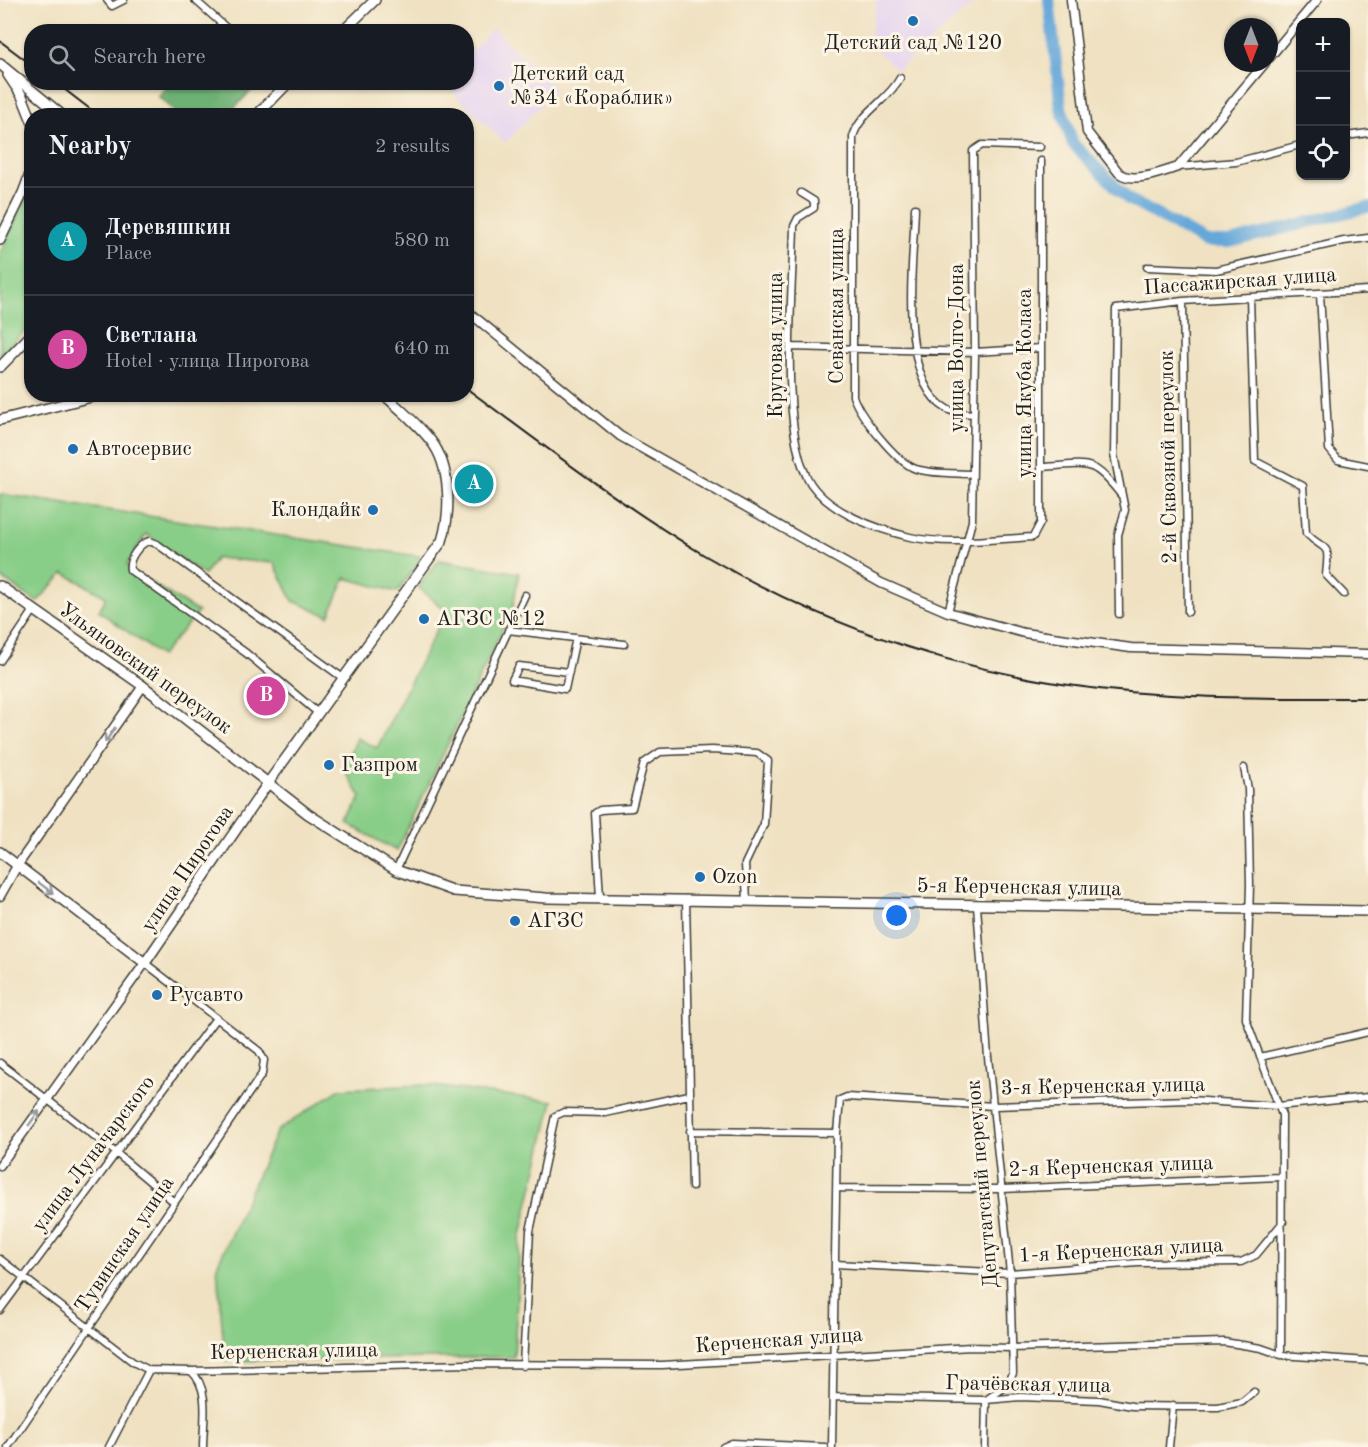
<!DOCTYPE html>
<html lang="en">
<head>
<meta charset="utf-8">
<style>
  body { margin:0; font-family:"Old Standard TT",serif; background:#20242c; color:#f1f3f6 }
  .controls { position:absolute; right:18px; top:18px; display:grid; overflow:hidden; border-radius:12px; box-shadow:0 2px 4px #0004 }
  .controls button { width:54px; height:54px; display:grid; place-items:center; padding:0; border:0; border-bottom:2px solid #363941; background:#171b24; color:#f1f3f6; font:30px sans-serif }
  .compass { position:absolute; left:1224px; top:18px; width:54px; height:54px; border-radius:50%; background:#171b24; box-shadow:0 2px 4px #0004; rotate:180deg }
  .you { position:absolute; left:897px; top:916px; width:21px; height:21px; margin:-15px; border:4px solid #fff; border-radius:50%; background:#1a73e8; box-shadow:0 0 0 9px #1a73e833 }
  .badge { display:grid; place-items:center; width:39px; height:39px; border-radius:50%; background:#1f6fb2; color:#fff; font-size:20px; font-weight:700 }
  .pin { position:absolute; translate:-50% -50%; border:3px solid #fff; box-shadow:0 2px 6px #0006 }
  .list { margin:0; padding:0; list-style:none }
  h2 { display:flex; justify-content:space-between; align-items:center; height:78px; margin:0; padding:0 24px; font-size:26px }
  h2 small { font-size:20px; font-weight:400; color:#9ea1a6 }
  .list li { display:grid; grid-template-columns:39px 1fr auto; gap:18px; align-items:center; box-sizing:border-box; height:108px; padding:0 24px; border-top:2px solid #363941 }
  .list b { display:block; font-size:22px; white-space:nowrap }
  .list p { margin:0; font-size:20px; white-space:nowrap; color:#9ea1a6 }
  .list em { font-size:20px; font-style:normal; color:#9ea1a6 }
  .icon { flex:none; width:33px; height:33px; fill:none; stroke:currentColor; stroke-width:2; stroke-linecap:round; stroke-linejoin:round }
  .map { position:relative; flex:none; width:1368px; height:1447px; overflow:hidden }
  .search { position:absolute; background:#171b24; box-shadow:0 2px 4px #0004; left:24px; top:24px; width:450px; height:66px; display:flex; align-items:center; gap:15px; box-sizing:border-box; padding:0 21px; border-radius:24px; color:#9ea1a6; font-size:22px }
  .panel { position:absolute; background:#171b24; box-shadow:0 2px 4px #0004; left:24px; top:108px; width:450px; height:294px; border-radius:24px }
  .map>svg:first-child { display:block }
</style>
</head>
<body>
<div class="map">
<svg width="1368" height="1447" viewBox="0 0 1368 1447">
  <rect width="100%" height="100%" fill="#fcf5e5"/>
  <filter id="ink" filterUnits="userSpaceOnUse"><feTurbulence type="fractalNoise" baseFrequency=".0167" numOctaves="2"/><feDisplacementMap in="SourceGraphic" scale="12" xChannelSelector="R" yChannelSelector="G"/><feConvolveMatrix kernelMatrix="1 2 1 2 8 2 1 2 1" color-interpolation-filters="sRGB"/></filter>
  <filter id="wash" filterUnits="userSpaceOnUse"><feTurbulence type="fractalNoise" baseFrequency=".008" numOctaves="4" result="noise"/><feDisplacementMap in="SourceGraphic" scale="24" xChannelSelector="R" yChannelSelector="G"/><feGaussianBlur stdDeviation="1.35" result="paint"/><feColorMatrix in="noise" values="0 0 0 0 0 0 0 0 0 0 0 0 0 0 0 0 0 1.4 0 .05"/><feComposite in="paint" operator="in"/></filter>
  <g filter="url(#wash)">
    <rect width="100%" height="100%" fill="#efe1c1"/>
    <path fill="#e5d3f1" d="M877 0H978L897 70 869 42Z
      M493 28 556 89 505 143 443 83 466 82 467 56Z"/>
    <path fill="#89ce88" stroke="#527552" stroke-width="1.5" d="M31 188V325L0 355V253Z
      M0 494 424 557 397 592 345 578 329 616 293 601 274 563 216 558 204 575 146 534 127 564 130 570 198 612 161 656 99 611 106 597 64 573 37 602 0 577Z
      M439 560 519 573 513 607 397 851 348 824 361 797 344 769 357 738 377 748 446 611 418 587Z
      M425 1085 553 1101 520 1239 514 1357 225 1361 217 1266 277 1131 340 1089Z"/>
    <path fill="#6eb174" stroke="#456648" stroke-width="1.5" d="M171 82H259V83L233 109 239 115 179 116 158 96Z"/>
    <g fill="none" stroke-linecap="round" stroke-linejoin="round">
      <path stroke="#65a7d9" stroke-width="12" d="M1049 0 1061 108 1073 144 1128 199 1206 242H1230L1368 207"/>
    </g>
  </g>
  <g filter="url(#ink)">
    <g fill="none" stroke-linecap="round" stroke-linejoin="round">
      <defs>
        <path id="street" d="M107 0 112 6 124 0
          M195 0 231 32
          M900 78C888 101 860 112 853 137V396C859 415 897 463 916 469 933 474 954 473 972 474
          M1346 136 1368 133
          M1178 167 1236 162 1300 145
          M801 193 814 201V208L798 218 794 226C793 288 778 436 811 484 831 513 877 529 910 537 945 545 997 539 1033 537L1041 522V161
          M915 208C914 259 896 381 947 409 955 414 965 413 974 414
          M1147 267 1216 270 1344 241 1368 238
          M1320 294 1329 449 1338 460 1368 466
          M1250 297 1255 461 1303 486 1306 533C1326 554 1330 539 1326 575L1344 594
          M1183 301 1188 612
          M791 347 975 352 1041 348
          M1041 467C1087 465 1091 456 1121 495
          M948 612 972 521 975 352 973 151 982 145 1040 147
          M1119 614 1118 535 1125 510 1114 455 1116 309 1183 301 1368 290
          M508 630 624 644
          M0 661 34 610
          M569 672 519 666 512 680 565 689 576 638
          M318 713 246 653 130 570C128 559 139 544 149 541L157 544 343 678
          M1244 768 1248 789 1250 885 1246 1019 1282 1115 1281 1355
          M396 870 525 595
          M600 898 595 813 600 810 632 808 644 763 660 752 712 750 757 753 768 761 764 824 745 864 747 900
          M686 899 692 1187
          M977 906 988 1057 1010 1273 1013 1373 1008 1385 986 1400 985 1447
          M1260 1057 1368 1032
          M0 1063 115 1152 174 1202
          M690 1131 837 1133
          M836 1188 1002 1189 1281 1177
          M0 1259 133 1362 149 1370 191 1371C211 1389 203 1423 203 1447
          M835 1264 1010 1273 1138 1263 1241 1262 1256 1255 1283 1222
          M0 1310 216 1018
          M523 1366 530 1231 555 1116 564 1112 605 1113 689 1095
          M191 1371 468 1364 662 1365 971 1347 1011 1348 1224 1342 1261 1348 1281 1355 1368 1361
          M833 1397 986 1400 1020 1397 1099 1400 1132 1406 1218 1407 1242 1402 1254 1392
          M8 1447 262 1074 264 1060 259 1051 145 963
          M109 1447 149 1370
          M723 1447 732 1443 825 1447
          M832 1447 837 1133 840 1100 847 1097 994 1106 1190 1100 1278 1106 1368 1097
          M1169 1447 1173 1405"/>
        <path id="secondary" d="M1071 0 1087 132 1119 173C1133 184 1162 172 1178 167L1265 63
          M1269 58 1317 0
          M466 310 620 436 881 583 948 612 1024 633 1131 648 1368 654
          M0 896 17 866 143 686
          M0 1165 145 963"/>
        <path id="primary" d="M342 32 375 0
          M0 64 63 116
          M8 75 22 96 32 121
          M256 116 289 82
          M0 240 23 193 32 169
          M0 367 32 334
          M0 420 103 394
          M0 586 143 686 308 814 396 870 454 891 546 898 1368 911
          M0 852 145 963 268 783 442 541C451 512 451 466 431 441 418 424 400 409 383 394"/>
      </defs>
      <use href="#street" stroke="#3c3a35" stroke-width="9"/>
      <use href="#secondary" stroke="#3c3a35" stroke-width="11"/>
      <use href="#primary" stroke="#3c3a35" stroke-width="12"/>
      <use href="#street" stroke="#fff" stroke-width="6"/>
      <use href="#secondary" stroke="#fff" stroke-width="8"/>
      <use href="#primary" stroke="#fff" stroke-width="9"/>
      <path stroke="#1c1c1c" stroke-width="2" d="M0 41 32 65
        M55 82 99 116
        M466 388C544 446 621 505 704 555 807 616 926 661 1044 681 1151 700 1259 698 1368 698"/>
    </g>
    <defs><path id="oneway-shaft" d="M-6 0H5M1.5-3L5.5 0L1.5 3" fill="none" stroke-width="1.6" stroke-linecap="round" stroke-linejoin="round" transform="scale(1.5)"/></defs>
    <g stroke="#999">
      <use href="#oneway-shaft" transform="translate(110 735) rotate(124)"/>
      <use href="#oneway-shaft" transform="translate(46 888) rotate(37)"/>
      <use href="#oneway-shaft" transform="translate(34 1118) rotate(-54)"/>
    </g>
  </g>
  <g fill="#1f6fb2" stroke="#fcf5e5" stroke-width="2">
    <circle cx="913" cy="21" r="6"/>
    <circle cx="499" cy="86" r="6"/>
    <circle cx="73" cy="449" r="6"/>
    <circle cx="373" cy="510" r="6"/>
    <circle cx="424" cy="619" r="6"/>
    <circle cx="329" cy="765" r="6"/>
    <circle cx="700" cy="877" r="6"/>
    <circle cx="515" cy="921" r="6"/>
    <circle cx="157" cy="995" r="6"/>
  </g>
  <g text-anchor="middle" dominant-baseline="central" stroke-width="6" stroke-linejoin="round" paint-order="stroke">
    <g font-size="21" fill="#1c1c1c" stroke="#fcf5e5" text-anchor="start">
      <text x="913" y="43" text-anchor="middle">Детский сад №120</text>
      <text x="511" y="74">Детский сад<tspan x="511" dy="24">№34 «Кораблик»</tspan></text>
      <text x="85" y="449">Автосервис</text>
      <text x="361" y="510" text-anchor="end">Клондайк</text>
      <text x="436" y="619">АГЗС №12</text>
      <text x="341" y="765">Газпром</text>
      <text x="712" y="877">Ozon</text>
      <text x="527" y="921">АГЗС</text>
      <text x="169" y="995">Русавто</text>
    </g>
    <g font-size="21" fill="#1c1c1c" stroke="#fcf5e5">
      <text transform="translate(1240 282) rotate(-4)">Пассажирская улица</text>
      <text transform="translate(837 306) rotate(-90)">Севанская улица</text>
      <text transform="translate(776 345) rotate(-90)">Круговая улица</text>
      <text transform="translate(957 348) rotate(-90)">улица Волго-Дона</text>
      <text transform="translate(1025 383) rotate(-90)">улица Якуба Коласа</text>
      <text transform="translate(1169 457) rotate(-91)">2-й Сквозной переулок</text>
      <text transform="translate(145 669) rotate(36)">Ульяновский переулок</text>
      <text transform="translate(188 869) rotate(-56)">улица Пирогова</text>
      <text transform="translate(1019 888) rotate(1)">5-я Керченская улица</text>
      <text transform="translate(1103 1087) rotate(-1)">3-я Керченская улица</text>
      <text transform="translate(94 1154) rotate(-53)">улица Луначарского</text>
      <text transform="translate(1111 1167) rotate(-2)">2-я Керченская улица</text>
      <text transform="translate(983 1184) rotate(-95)">Депутатский переулок</text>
      <text transform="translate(125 1245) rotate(-56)">Тувинская улица</text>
      <text transform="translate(1121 1251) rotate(-3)">1-я Керченская улица</text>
      <text transform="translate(779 1341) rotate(-4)">Керченская улица</text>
      <text transform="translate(294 1352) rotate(-1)">Керченская улица</text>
      <text transform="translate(1028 1385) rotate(1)">Грачёвская улица</text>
    </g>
  </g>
</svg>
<div class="controls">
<button>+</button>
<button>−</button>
<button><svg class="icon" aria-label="locate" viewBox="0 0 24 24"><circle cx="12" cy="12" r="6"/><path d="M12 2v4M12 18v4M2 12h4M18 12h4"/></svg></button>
</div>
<svg class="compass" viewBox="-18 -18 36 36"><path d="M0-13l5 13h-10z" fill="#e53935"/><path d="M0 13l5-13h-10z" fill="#9ea1a6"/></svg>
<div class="you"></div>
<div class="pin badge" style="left:474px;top:484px;background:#0f9aa8">A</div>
<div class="pin badge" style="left:266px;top:696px;background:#d1479c">B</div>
<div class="search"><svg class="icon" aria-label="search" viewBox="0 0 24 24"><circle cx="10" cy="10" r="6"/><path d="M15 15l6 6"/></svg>Search here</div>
<section class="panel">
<h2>Nearby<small>2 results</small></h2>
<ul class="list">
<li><span class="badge" style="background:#0f9aa8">A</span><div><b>Деревяшкин</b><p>Place</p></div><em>580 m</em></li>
<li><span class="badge" style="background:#d1479c">B</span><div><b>Светлана</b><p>Hotel · улица Пирогова</p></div><em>640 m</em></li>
</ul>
</section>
</div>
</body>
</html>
